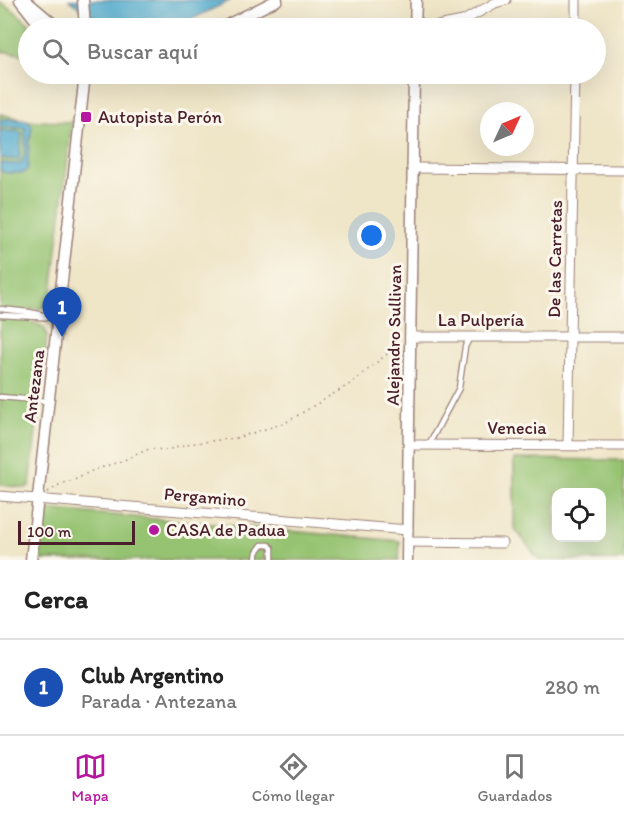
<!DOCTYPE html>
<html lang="es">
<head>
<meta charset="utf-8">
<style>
  body { margin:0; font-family:Itim,sans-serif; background:#f6f6f6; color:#222 }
  .controls { position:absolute; right:18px; bottom:18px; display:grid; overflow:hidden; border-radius:12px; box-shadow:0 6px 24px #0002 }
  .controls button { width:54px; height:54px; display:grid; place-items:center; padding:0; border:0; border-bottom:2px solid #e0e0e0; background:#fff; color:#222; font:30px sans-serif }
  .compass { position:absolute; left:480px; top:102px; width:54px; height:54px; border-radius:50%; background:#fff; box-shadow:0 6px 24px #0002; rotate:46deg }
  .scale { position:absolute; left:18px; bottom:15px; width:117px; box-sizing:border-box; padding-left:6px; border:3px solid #4a1f2b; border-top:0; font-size:16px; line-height:21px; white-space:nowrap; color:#4a1f2b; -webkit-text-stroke:4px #fbf7ec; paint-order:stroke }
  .you { position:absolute; left:372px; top:236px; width:21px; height:21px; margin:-15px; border:4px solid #fff; border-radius:50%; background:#1a73e8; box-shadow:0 0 0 9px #1a73e833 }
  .badge { display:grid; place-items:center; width:39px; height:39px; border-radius:50%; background:#b5179e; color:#fff; font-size:20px; font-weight:700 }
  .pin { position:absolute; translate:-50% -50px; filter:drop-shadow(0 2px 3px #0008) }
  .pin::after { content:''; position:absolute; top:32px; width:21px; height:18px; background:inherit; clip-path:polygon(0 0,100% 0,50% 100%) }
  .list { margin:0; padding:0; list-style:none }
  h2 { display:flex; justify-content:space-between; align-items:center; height:78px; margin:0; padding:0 24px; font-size:26px }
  h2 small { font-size:20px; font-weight:400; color:#767676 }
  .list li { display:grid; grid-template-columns:39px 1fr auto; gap:18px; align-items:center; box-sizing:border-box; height:96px; padding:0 24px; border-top:2px solid #e0e0e0 }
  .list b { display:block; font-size:22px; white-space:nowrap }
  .list p { margin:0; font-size:20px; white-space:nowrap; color:#767676 }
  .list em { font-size:20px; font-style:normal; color:#767676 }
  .icon { flex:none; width:33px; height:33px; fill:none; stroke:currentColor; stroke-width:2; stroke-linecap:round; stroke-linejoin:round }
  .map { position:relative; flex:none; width:624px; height:560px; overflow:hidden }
  .search { position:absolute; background:#fff; box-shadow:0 6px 24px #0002; left:18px; right:18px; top:18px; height:66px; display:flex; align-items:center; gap:15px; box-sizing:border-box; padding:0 21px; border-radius:33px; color:#767676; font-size:22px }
  .sheet { height:174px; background:#fff }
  nav { display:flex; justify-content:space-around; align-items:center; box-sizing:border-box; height:84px; border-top:2px solid #e0e0e0; background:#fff; font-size:16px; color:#767676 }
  nav a { display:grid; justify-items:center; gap:3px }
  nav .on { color:#b5179e }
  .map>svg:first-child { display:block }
</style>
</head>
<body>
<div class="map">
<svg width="624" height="560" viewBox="0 0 624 560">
  <rect width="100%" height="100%" fill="#fbf7ec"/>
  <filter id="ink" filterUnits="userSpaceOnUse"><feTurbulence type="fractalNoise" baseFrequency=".0167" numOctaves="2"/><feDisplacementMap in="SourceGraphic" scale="12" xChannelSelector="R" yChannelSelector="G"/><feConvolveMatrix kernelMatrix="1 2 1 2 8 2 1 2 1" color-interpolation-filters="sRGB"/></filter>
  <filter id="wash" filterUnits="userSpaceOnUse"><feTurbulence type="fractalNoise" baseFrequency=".008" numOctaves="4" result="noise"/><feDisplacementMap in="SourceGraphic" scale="24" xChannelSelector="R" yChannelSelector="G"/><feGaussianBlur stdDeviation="1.35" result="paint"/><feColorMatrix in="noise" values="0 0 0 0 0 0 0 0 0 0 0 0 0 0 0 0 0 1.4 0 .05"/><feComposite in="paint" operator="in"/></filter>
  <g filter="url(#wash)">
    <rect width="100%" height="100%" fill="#efe5c7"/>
    <path fill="#95c371" stroke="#70714e" stroke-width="1.5" fill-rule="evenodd" d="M0 2 13 10 34 28H28V55L0 51Z
      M0 114 30 121 72 122 52 292 46 306 38 309 31 308 29 322C39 324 46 326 47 336L41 390 37 392 35 400 39 403 30 485 26 488 0 485Z
      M514 459 624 460V560H539L514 528ZM556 493H602V538H556Z
      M44 509 400 541 399 560H40Z"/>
    <path fill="#4faacd" stroke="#4c647c" stroke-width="1.5" d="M69 0H231L174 28H116L104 26Z
      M9 119 26 120 32 125 31 135 29 140 28 168 24 173H6L0 170V163L21 164 25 153V128L0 127V120Z
      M0 130 22 132 19 160 0 158Z"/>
  </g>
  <g filter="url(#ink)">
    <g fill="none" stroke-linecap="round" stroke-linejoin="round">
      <defs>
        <path id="service" d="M0 309 29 312 58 318 0 315
          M0 397 48 401
          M429 444 459 388 465 347 470 337
          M256 560 257 552 262 545H269L272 548V560"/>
        <path id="minor" d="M427 28 463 21 495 3 506 0
          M576 28V0
          M412 168 624 170
          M410 337H624
          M410 445 624 446
          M568 445 575 74
          M0 496 408 530
          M407 542 502 543"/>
        <path id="tertiary" d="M20 0 42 28
          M25 0 58 28
          M83 0 85 28
          M221 28 277 0
          M415 28 416 0
          M31 560 85 74
          M407 560 414 74"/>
      </defs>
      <use href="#service" stroke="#9c8279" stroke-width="7"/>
      <use href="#minor" stroke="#9c8279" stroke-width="11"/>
      <use href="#tertiary" stroke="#9c8279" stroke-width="13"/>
      <path stroke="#9c8279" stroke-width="1.5" stroke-dasharray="1.5 4.5" stroke-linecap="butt" d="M48 492 62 483 77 479 89 472 124 460 149 449 167 450 187 444 236 438 285 423 350 384 397 346 402 345"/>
      <use href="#service" stroke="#fff" stroke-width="4.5"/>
      <use href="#minor" stroke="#fff" stroke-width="9"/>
      <use href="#tertiary" stroke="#fff" stroke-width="10"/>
    </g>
  </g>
  <g fill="#b5179e" stroke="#fbf7ec" stroke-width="2">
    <rect x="80" y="111" width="12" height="12" rx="3"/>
    <circle cx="154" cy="530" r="6"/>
  </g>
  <g text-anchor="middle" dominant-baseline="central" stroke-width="6" stroke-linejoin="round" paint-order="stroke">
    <g font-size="18" fill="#4a1f2b" stroke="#fbf7ec" text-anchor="start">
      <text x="98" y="117">Autopista Perón</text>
      <text x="166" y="530">CASA de Padua</text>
    </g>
    <g font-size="18" fill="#4a1f2b" stroke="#fbf7ec">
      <text transform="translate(555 259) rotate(-89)">De las Carretas</text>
      <text x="481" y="320">La Pulpería</text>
      <text transform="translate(394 335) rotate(-89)">Alejandro Sullivan</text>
      <text transform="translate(34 386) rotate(-83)">Antezana</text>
      <text x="517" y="428">Venecia</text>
      <text transform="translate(205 497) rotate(5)">Pergamino</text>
    </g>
  </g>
</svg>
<div class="controls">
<button><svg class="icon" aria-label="locate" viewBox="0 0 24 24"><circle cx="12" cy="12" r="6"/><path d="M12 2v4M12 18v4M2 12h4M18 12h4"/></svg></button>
</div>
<svg class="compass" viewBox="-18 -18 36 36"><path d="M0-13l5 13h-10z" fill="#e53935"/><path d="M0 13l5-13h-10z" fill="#767676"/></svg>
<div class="scale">100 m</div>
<div class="you"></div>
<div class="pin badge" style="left:62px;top:337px;background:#1a4fb4">1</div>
<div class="search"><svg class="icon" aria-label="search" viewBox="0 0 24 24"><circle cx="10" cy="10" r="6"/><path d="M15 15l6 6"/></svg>Buscar aquí</div>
</div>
<section class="sheet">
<h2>Cerca<small></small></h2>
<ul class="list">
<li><span class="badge" style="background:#1a4fb4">1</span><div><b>Club Argentino</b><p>Parada · Antezana</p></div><em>280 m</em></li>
</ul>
</section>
<nav>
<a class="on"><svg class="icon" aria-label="map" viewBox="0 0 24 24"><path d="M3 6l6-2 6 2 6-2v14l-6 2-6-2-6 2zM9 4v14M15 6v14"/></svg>Mapa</a>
<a><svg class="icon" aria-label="directions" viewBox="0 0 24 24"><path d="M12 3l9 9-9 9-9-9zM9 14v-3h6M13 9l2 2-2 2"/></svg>Cómo llegar</a>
<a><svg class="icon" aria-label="saved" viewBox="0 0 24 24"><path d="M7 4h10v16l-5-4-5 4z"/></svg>Guardados</a>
</nav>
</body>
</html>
